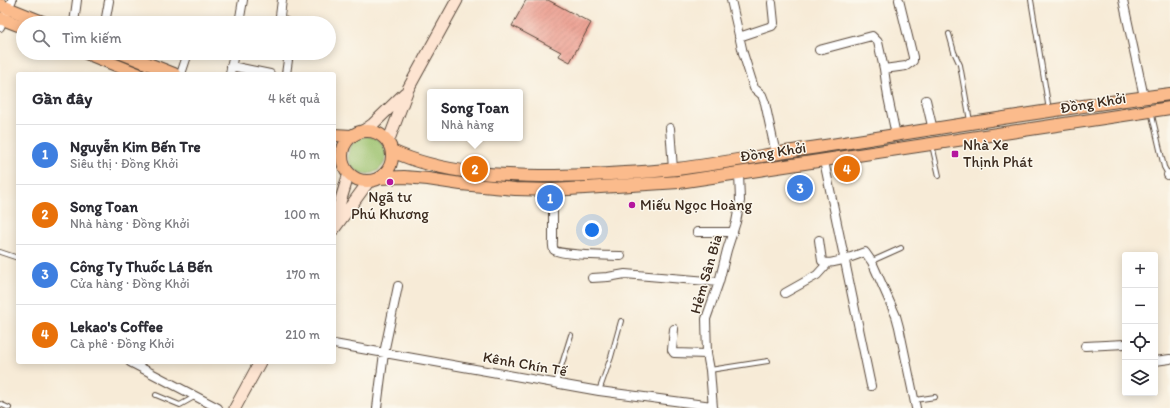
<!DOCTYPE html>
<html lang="vi">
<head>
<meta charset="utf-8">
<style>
  body { margin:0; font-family:Itim,sans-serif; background:#f2f2f3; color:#2b2b33 }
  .controls { position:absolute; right:12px; bottom:12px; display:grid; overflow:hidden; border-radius:4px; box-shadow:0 2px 10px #0003 }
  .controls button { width:36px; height:36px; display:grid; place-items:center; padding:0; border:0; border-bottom:1px solid #e1e1e2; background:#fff; color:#2b2b33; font:20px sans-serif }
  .you { position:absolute; left:592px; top:230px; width:14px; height:14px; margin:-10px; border:3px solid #fff; border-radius:50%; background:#1a73e8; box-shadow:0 0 0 6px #1a73e833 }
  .badge { display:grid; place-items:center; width:26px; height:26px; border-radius:50%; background:#b5179e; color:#fff; font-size:13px; font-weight:700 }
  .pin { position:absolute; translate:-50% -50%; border:2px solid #fff; box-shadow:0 1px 4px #0006 }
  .popup { position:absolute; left:427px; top:89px; width:96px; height:52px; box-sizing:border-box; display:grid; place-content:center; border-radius:4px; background:#fff; filter:drop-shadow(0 1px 3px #0005); font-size:13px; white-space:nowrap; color:#7c7c81 }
  .popup b { font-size:15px; color:#2b2b33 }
  .popup::after { content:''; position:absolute; left:50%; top:100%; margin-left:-8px; border:8px solid transparent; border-top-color:#fff }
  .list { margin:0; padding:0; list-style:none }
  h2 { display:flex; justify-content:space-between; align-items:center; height:52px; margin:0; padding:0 16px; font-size:17px }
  h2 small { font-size:13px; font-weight:400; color:#7c7c81 }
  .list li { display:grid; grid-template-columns:26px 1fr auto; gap:12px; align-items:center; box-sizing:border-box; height:60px; padding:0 16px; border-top:1px solid #e1e1e2 }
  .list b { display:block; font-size:15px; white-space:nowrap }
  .list p { margin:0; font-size:13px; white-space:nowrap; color:#7c7c81 }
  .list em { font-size:13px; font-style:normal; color:#7c7c81 }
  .icon { flex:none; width:22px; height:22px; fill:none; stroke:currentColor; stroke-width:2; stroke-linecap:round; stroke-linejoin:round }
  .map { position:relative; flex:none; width:1170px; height:408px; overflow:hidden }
  .search { position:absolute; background:#fff; box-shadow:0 2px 10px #0003; left:16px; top:16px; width:320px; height:44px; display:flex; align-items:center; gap:10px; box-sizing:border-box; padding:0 14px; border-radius:22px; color:#7c7c81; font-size:15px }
  .panel { position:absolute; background:#fff; box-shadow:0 2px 10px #0003; left:16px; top:72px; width:320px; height:292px; border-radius:4px }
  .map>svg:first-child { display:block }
</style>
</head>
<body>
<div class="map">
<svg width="1170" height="408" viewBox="0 0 1170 408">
  <defs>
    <pattern id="building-hatch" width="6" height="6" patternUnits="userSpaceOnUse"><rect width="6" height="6" fill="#eb9789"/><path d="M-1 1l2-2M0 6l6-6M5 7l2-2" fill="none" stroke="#c07b6f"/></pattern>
  </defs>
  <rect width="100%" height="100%" fill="#fbf7ec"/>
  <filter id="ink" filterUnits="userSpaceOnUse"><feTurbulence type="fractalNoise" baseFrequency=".025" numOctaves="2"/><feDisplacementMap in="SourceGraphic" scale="8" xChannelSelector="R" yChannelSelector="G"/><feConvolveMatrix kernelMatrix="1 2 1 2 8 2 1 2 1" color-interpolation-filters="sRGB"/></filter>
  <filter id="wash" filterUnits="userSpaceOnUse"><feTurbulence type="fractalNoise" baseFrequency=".012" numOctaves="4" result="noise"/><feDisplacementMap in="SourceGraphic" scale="16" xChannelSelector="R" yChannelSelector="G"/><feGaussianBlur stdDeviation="0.9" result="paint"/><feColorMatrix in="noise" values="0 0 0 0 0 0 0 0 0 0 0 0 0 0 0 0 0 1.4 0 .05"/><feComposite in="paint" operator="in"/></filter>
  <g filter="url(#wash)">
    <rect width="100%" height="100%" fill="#f7ebd7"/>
    <path fill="#9ac06b" stroke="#6a7544" d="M348 155a19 19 0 1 1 38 0a19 19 0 1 1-38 0Z"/>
    <g id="blocks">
      <path fill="url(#building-hatch)" d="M526 0H548L591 23 570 62 559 56 561 52 512 26Z"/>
    </g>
  </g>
  <g filter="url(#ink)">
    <use href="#blocks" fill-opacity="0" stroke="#57473a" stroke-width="1"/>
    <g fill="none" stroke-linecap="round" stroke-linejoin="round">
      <defs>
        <path id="lane" d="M1031 0 1049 110
          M949 34 954 52 960 65 970 121
          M1151 111 1164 167 1169 176
          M932 145 939 176
          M0 252 18 258
          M872 261 901 248
          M710 370 768 361
          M556 383 571 335
          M599 391 611 357 621 321
          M156 395 180 405 196 396
          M915 400 935 397
          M0 404 9 408"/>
        <path id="street" d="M282 0 280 16 282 20 288 23
          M731 0 743 53 754 88 762 95 765 103 776 154
          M1123 0 1144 97
          M74 23 77 0
          M105 23 109 1
          M239 23 243 0
          M0 27 12 0
          M739 37 772 26 774 23 772 3
          M819 50 872 36 878 42 884 69
          M231 66 270 74
          M181 74 188 53
          M230 74 234 53
          M286 74 289 53
          M926 100 933 130
          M670 128 673 169
          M896 135 888 97 884 69 906 66 913 61V57L899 0
          M824 161 871 386
          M1168 175 1170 174
          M553 190V240C553 243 552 247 554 250 558 255 611 256 621 256
          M697 232H733
          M819 240 822 261C829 267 856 255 865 252L872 262 896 316 899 327 916 408
          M592 278 608 277 625 274 719 282
          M785 293 817 275 827 264
          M674 329 672 350 674 353 707 354
          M334 344 599 391 712 406
          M1085 346 1125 344
          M1155 361 1170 359
          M130 362 218 408
          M377 408 384 353 398 286
          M713 408 710 370 707 354 706 319 719 282 727 250 736 222 740 201 739 173"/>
        <path id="secondary" d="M363 131 373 124 405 93
          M388 142 408 89 457 0
          M334 222 349 173
          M334 229 369 181
          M235 408 260 362"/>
        <path id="primary" d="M0 5 45 23
          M0 18 23 27
          M86 53 138 74
          M121 53 174 74
          M342 156a25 25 0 1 1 50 0a25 25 0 1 1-50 0Z
          M334 135 352 136
          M392 151C442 174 500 176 555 176 595 175 637 173 677 169 724 163 771 154 818 147 935 129 1052 109 1170 94
          M379 178 404 177 428 179 461 184 515 189 553 190 679 182 1170 108"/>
      </defs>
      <use href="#lane" stroke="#57473a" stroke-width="6"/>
      <use href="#street" stroke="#57473a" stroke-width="10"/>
      <use href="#secondary" stroke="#57473a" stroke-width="13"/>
      <use href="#primary" stroke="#57473a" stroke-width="14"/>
      <use href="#lane" stroke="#fff" stroke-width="4"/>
      <use href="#street" stroke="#fff" stroke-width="8"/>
      <use href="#secondary" stroke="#fde4d1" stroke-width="11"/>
      <use href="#primary" stroke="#fbbb8c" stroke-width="12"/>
    </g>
  </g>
  <g fill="#b5179e" stroke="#fbf7ec" stroke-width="1.5">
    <rect x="951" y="150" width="8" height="8" rx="2"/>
    <circle cx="390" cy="182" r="4"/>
    <circle cx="632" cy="205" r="4"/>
  </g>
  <g text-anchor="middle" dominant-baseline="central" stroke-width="3" stroke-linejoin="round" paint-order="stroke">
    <g font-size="15" fill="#3b2a1e" stroke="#fbf7ec">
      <text transform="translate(1093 103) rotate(-9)">Đồng Khởi</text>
      <text transform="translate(773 152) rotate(-8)">Đồng Khởi</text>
      <text transform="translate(706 274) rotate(-74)">Hẻm Sân Bia</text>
      <text transform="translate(525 364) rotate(10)">Kênh Chín Tế</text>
    </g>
    <g font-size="15" fill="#3b2a1e" stroke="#fbf7ec" text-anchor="start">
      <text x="963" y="145">Nhà Xe<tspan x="963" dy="17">Thịnh Phát</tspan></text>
      <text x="390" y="197" text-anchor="middle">Ngã tư<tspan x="390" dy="17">Phú Khương</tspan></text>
      <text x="640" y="205">Miếu Ngọc Hoàng</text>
    </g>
  </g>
</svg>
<div class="controls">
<button>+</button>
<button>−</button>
<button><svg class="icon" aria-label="locate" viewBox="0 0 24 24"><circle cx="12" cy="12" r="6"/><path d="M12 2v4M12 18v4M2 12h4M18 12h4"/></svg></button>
<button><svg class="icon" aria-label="layers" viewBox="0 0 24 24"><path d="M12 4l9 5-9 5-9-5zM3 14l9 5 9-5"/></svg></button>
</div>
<div class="you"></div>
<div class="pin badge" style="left:550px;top:198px;background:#3f7fe0">1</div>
<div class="pin badge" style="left:475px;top:169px;background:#e8710a">2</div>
<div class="popup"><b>Song Toan</b>Nhà hàng</div>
<div class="pin badge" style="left:800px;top:188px;background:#3f7fe0">3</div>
<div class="pin badge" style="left:847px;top:169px;background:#e8710a">4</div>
<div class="search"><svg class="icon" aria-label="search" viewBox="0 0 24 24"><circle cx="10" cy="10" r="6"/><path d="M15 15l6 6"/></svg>Tìm kiếm</div>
<section class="panel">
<h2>Gần đây<small>4 kết quả</small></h2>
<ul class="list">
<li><span class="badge" style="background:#3f7fe0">1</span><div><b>Nguyễn Kim Bến Tre</b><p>Siêu thị · Đồng Khởi</p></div><em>40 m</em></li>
<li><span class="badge" style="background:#e8710a">2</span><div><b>Song Toan</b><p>Nhà hàng · Đồng Khởi</p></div><em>100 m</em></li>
<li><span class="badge" style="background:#3f7fe0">3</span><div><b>Công Ty Thuốc Lá Bến</b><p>Cửa hàng · Đồng Khởi</p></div><em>170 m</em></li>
<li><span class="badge" style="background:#e8710a">4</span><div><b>Lekao's Coffee</b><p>Cà phê · Đồng Khởi</p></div><em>210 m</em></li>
</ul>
</section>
</div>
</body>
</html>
